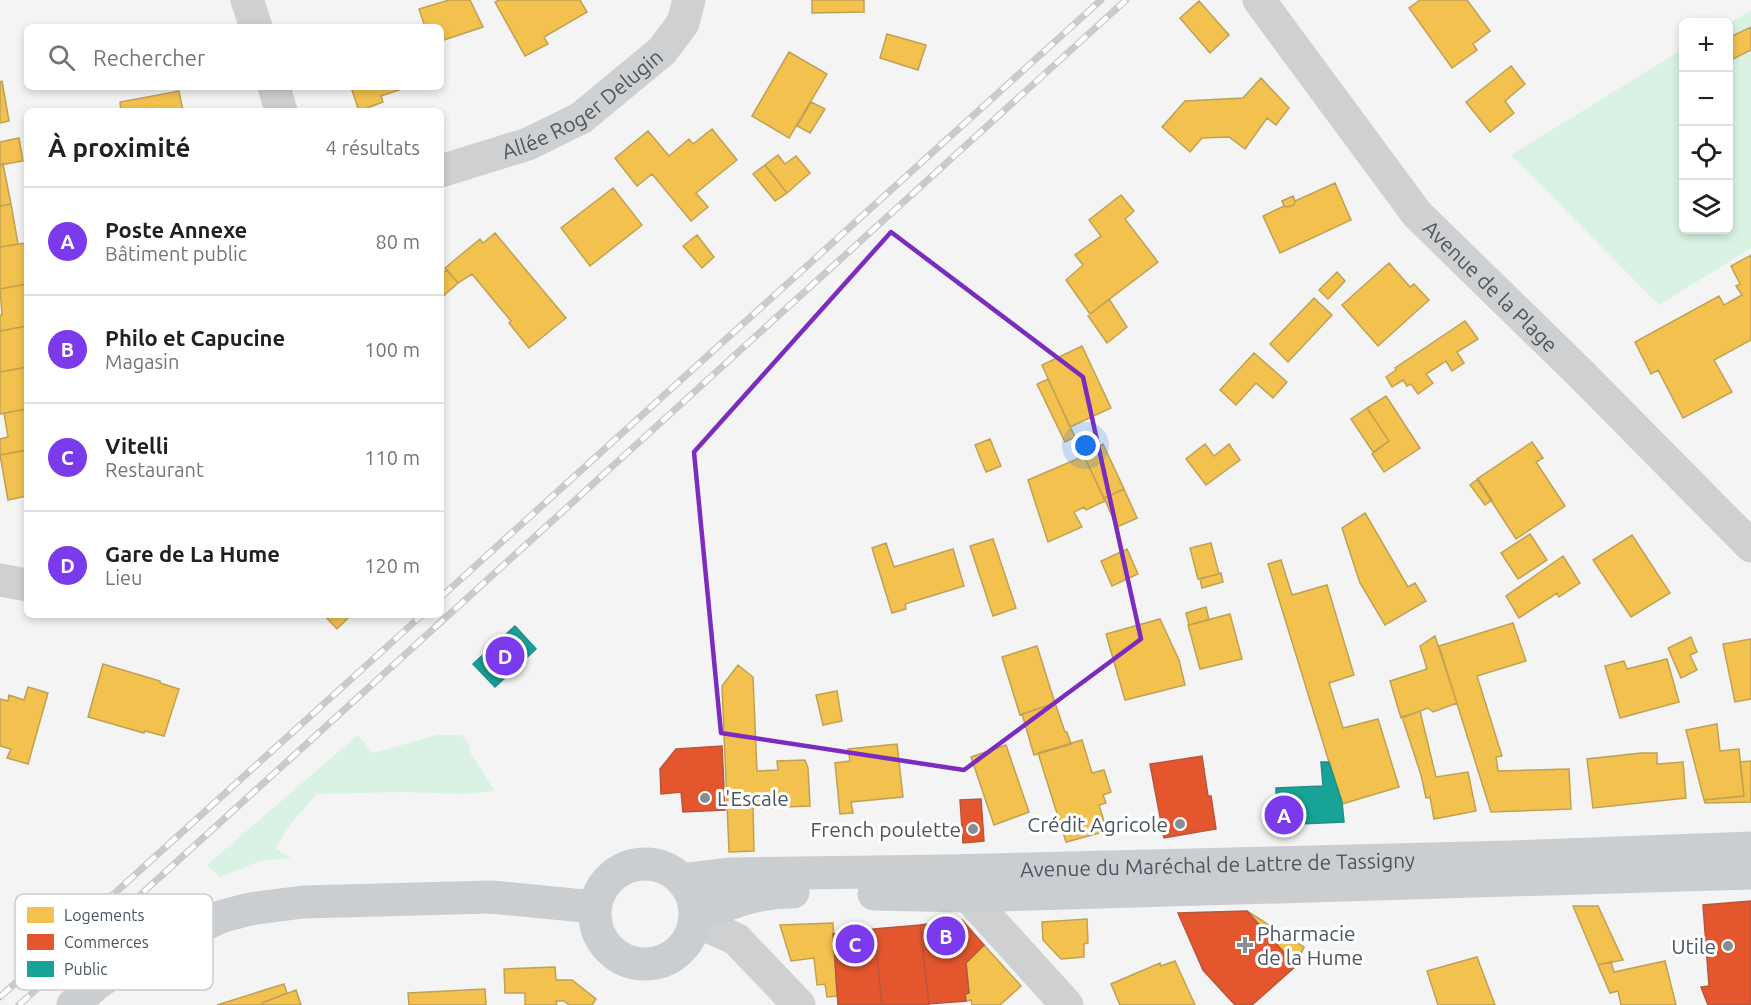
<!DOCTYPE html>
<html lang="fr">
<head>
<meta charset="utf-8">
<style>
  body { margin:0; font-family:Ubuntu,sans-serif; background:#f6f6f6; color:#202124 }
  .controls { position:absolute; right:18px; top:18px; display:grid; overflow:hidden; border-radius:9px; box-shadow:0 3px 9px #0003 }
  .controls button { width:54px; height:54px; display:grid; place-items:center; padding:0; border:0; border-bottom:2px solid #e0e0e0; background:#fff; color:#202124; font:30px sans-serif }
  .you { position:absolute; left:1086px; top:446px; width:21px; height:21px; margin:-15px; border:4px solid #fff; border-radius:50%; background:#1a73e8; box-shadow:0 0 0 9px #1a73e833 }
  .badge { display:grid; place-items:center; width:39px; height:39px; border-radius:50%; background:#7c3aed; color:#fff; font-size:20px; font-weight:700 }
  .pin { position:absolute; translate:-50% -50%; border:3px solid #fff; box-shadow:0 2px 6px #0006 }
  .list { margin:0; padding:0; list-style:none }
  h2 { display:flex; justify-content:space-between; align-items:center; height:78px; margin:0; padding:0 24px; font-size:26px }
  h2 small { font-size:20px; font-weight:400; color:#757577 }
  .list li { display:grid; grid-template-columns:39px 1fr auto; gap:18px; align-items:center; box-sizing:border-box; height:108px; padding:0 24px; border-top:2px solid #e0e0e0 }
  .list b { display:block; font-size:22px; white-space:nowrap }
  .list p { margin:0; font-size:20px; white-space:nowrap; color:#757577 }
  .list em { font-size:20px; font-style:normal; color:#757577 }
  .icon { flex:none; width:33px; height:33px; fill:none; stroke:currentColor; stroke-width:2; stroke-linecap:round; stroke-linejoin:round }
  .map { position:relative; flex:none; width:1751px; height:1005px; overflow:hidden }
  .search { position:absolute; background:#fff; box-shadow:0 3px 9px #0003; left:24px; top:24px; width:420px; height:66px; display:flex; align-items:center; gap:15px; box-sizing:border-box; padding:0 21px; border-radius:9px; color:#757577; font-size:22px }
  .panel { position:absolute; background:#fff; box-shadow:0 3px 9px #0003; left:24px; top:108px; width:420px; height:510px; border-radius:9px }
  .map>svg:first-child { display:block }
</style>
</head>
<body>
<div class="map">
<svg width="1751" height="1005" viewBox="0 0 1751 1005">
  <rect width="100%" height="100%" fill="#f4f4f4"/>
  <path fill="#d9f2e3" d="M1751 11V248L1659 305 1511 155 1683 49 1684 230H1728L1729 23Z
    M358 735 373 753 437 735H461L469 744 471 754 495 791 465 794 402 792 317 794 293 821 275 848 291 858 260 861 220 877 207 865Z"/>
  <path fill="#f2c14e" stroke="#c0a154" stroke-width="1.5" d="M449 0H470L483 27 441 41V27H425L419 9Z
    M499 0H580L587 12 544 37 548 44 525 56 495 2Z
    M812 0H864V12L812 13Z
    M1420 0H1467L1490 31 1473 44 1477 50 1452 68 1409 8Z
    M1199 1 1229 35 1210 53 1180 18Z
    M1751 27V50L1733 59 1728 49V38Z
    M887 34 926 45 918 70 880 58Z
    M789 52 827 74 789 138 752 116Z
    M1511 66 1525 84 1505 101 1514 113 1490 132 1466 102Z
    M1261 78 1289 108 1276 125 1267 118 1245 149 1229 137 1202 138 1190 152 1162 127 1185 101 1243 98Z
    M2 81 9 121 0 123V82Z
    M351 87H408L381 96 383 102 359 111Z
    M179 91 183 111H121L120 102Z
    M811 102 825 109 810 133 797 126Z
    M712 129 737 160 696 193 708 207 691 221 652 174 637 186 615 158 648 131 669 156 689 139 693 144Z
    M19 138 23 161 0 165V142Z
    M778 155 785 164 796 156 810 173 787 193 765 165Z
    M3 164 11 204 0 206V165Z
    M765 165 787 193 775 201 753 174Z
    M1335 183 1351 220 1280 253 1263 216 1284 206 1288 207 1294 205 1295 201Z
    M613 188 642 225 590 266 561 228Z
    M1121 195 1134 211 1125 219 1158 262 1090 314 1066 280 1083 265 1075 255 1101 236 1089 220Z
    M1293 196 1295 201 1294 205 1288 207 1284 206 1282 201Z
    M11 204 18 244 0 247V206Z
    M495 233 566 318 529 348 509 323 511 321 472 274 458 283 445 268 480 239 483 243Z
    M697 235 714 257 702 268 683 246Z
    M25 243 27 255V284L0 289V247Z
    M1751 255V340L1714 360 1732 392 1683 418 1658 370 1651 374 1635 342 1719 296 1724 305 1742 295 1736 286 1740 284 1731 266Z
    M1389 263 1410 287 1414 284 1429 300 1378 346 1342 305Z
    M447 270 458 283 441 298V274Z
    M1337 272 1345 281 1328 299 1319 290Z
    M27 284V326L0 331V315H2L0 289Z
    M1314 298 1332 315 1288 362 1270 344Z
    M1109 299 1127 327 1107 343 1088 316Z
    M1465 321 1478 339 1457 352 1464 363 1452 371 1446 361 1426 374 1433 383 1418 394 1411 384 1407 386 1403 380 1392 387 1386 377 1396 370 1395 368Z
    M27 326V367L0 372V331Z
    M1082 346 1111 408 1070 427 1042 365Z
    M1254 353 1287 382 1273 398 1256 383 1236 405 1220 390Z
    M27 367V409L0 414V372Z
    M1048 379 1075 437 1065 442 1037 384Z
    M1386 396 1420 448 1384 472 1372 454 1389 441 1367 408Z
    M1367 408 1389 441 1373 452 1351 419Z
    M27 409V450L0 455V439L8 437 4 413Z
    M990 439 1001 466 986 472 975 445Z
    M1532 442 1543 458 1536 462 1565 506 1516 539 1477 479Z
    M1103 444 1124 489 1104 498 1083 454Z
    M1205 444 1214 456 1229 444 1240 460 1206 485 1186 459Z
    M27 450V496L8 500 0 455Z
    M1084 456 1105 501 1086 510 1084 507 1074 512 1082 527 1048 542 1028 480Z
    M1478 479 1492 500 1485 505 1470 485Z
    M1124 489 1137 518 1117 527 1104 498Z
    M1365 513 1408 587 1415 583 1426 601 1385 625 1360 583 1342 528Z
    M1530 534 1547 560 1518 579 1501 553Z
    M1632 535 1670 593 1631 617 1593 560Z
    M993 539 1016 608 993 616 970 546Z
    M886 543 894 567 953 549 964 586 905 604 906 609 892 613 872 548Z
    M1211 543 1219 574 1198 579 1190 548Z
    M1127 549 1138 574 1112 586 1101 561Z
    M1563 556 1580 583 1559 597 1557 593 1519 618 1506 596Z
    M1281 560 1292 595 1327 585 1354 675 1329 683 1343 728 1378 719 1399 787 1342 804 1268 564Z
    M1221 573 1223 582 1202 588 1200 579Z
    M1206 607 1209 620 1189 625 1186 613Z
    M1230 614 1242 659 1200 669 1188 625Z
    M324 615H345L348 618 337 629Z
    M1160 619 1179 660 1185 685 1125 700 1106 634Z
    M1513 623 1526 661 1477 676 1502 756 1496 757 1498 771 1569 769 1571 809 1491 812 1439 646Z
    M1435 636 1457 703 1433 712 1428 708 1401 718 1390 681 1427 669 1420 646Z
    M1691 637 1697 652 1690 655 1697 670 1681 678 1668 648Z
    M1751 639V699L1735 702 1723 644Z
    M1037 646 1055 703 1020 715 1002 657Z
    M1667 659 1679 702 1620 718 1605 666 1624 661 1627 669Z
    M103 664 160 681V683L179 689 164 736 145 731 144 733 88 717Z
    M738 665 753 677 757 771 778 770 777 761 805 760 808 768 810 806 753 808 754 851 729 852 722 686Z
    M28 687 48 693 28 764 7 758 11 749 0 746V699L8 701 9 695 24 700Z
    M837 691 842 721 823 725 816 695Z
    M1055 703 1065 732H1067L1071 744 1034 755 1022 714Z
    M1420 711 1436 777 1468 772 1476 811 1434 819 1430 797 1426 798 1421 775 1402 717Z
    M1717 724 1720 751 1739 749 1744 796 1704 800 1686 730Z
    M1082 740 1092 773 1104 770 1111 792 1103 795 1106 803 1099 805 1107 831 1066 842 1038 753Z
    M897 744 903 797 851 802 853 813 840 814 835 763 850 761 848 749Z
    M1006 745 1029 812 994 825 971 757Z
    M1641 753H1657V764L1683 762 1686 798 1593 808 1587 759Z
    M1751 761V802L1705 803 1704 800 1744 796 1740 762Z
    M1573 906H1598L1623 960 1598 965Z
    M1247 911 1304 947 1296 966Z
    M1087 919 1088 943 1084 944V957L1061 959 1043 940 1042 922Z
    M833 923 837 996 827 997 825 984 817 985 814 958 791 961 780 925Z
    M984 945 1021 986 1000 1005H972L971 1000 966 1001 965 994 969 993 966 963Z
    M1477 957 1495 1005H1438L1427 971Z
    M1175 961 1195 1005H1120L1111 984 1160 963 1161 966Z
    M1665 961 1676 1005H1621L1618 991 1610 993 1598 965 1611 962 1614 972Z
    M555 967 556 980H572L596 999 592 1005H569L564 1001H556L557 1005H525V993H505L504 969Z
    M284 984 287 993 262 1003 263 1005H217Z
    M485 989 486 1005H409L408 993Z
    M296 990 301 1005H263L262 1003Z"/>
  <path fill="#e4572e" stroke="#b6573d" stroke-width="1.5" d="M722 746 725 810 683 812 681 792 661 794 660 769 676 749Z
    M1202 756 1208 796H1211L1216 829 1164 838 1150 764Z
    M981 799 984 841 963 843 960 800Z
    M1751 901V1005H1708L1701 987 1709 986 1703 905Z
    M1247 911 1296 966 1252 1005H1235L1203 970 1178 913Z
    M962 920 984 945 966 963 969 993 965 994 966 1001 929 1004 920 925Z
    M920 925 929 1005H882L874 929Z
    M874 929 882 1005H838L833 934Z"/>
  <path fill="#17a398" stroke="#268c88" stroke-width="1.5" d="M515 626 536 649 495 687 473 664Z
    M1321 762H1329L1342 802 1344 822 1277 825 1276 788 1323 786Z"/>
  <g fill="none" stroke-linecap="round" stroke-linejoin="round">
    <g stroke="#ced0d2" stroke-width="33">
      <path d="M247 0 256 27"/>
      <path id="s1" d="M1259 0 1417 214 1580 373 1751 546"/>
      <path d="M274 87 281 111"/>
      <path id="s2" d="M441 171 528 144 581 118 662 51 683 23 689 0"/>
      <path d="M0 580 27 585"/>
      <path d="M968 896 1067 1005"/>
      <path d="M695 921 736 939 799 1005"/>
    </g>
    <g stroke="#caced1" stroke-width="33">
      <circle cx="645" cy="914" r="50"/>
      <path id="s3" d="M682 880 731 874 947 871 1511 857 1751 848"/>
      <path d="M874 894 968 896 1751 873"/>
      <path d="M696 916C728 904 758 891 793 892"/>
      <path d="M73 1005 96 984 145 952 223 916 250 909 303 902 491 897 594 907"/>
    </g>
    <defs>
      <path id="rail" d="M441 597 1101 0
        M0 997 422 615
        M19 1005 1126 0"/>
    </defs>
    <use href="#rail" stroke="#c9cacc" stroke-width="7"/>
    <use href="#rail" stroke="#fff" stroke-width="4.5" stroke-dasharray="14" stroke-linecap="butt"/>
  </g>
  <path fill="none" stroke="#7b2cbf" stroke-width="4.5" stroke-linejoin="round" d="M891 232 1083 377 1141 639 964 770 721 733 694 452Z"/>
  <g fill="#868d94" stroke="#fff" stroke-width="2">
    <circle cx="705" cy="798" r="6"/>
    <circle cx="1180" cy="824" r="6"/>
    <circle cx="973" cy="829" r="6"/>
    <path d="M1242 936h6v6h6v6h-6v6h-6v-6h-6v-6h6z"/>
    <circle cx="1728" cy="946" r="6"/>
  </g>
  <g text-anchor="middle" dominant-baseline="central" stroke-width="6" stroke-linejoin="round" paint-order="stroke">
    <g font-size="21" fill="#4a5661" stroke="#fff">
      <text stroke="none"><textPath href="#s2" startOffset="158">Allée Roger Delugin</textPath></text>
      <text stroke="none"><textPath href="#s1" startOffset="369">Avenue de la Plage</textPath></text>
      <text stroke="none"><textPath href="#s3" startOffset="536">Avenue du Maréchal de Lattre de Tassigny</textPath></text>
    </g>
    <g font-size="21" fill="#4a5661" stroke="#fff" text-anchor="end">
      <text x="717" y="798" text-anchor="start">L'Escale</text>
      <text x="1168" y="824">Crédit Agricole</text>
      <text x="961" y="829">French poulette</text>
      <text x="1257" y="933" text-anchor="start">Pharmacie<tspan x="1257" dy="24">de la Hume</tspan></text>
      <text x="1716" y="946">Utile</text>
    </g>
  </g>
  <rect x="15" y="894" width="198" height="96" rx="9" fill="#fff" stroke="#c9ccd0" stroke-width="1.5"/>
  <rect x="27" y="907" width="27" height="16" fill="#f2c14e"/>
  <rect x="27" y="934" width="27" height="16" fill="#e4572e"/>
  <rect x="27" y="961" width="27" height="16" fill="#17a398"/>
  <g font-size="16" fill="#4a5661">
    <text x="64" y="921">Logements</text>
    <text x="64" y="948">Commerces</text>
    <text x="64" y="975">Public</text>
  </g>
</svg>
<div class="controls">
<button>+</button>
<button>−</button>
<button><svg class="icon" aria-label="locate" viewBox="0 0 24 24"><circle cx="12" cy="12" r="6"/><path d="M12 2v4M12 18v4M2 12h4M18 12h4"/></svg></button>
<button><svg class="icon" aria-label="layers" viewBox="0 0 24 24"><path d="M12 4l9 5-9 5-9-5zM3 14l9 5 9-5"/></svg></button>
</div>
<div class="you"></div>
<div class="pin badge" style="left:1284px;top:815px">A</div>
<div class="pin badge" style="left:946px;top:936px">B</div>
<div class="pin badge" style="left:855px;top:944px">C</div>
<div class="pin badge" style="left:505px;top:656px">D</div>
<div class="search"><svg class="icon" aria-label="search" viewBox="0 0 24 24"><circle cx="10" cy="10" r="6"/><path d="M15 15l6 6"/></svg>Rechercher</div>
<section class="panel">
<h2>À proximité<small>4 résultats</small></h2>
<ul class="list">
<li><span class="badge">A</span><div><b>Poste Annexe</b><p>Bâtiment public</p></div><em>80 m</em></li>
<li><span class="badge">B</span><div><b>Philo et Capucine</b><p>Magasin</p></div><em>100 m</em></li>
<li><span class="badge">C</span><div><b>Vitelli</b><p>Restaurant</p></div><em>110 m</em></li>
<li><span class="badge">D</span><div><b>Gare de La Hume</b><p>Lieu</p></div><em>120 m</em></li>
</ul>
</section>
</div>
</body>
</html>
